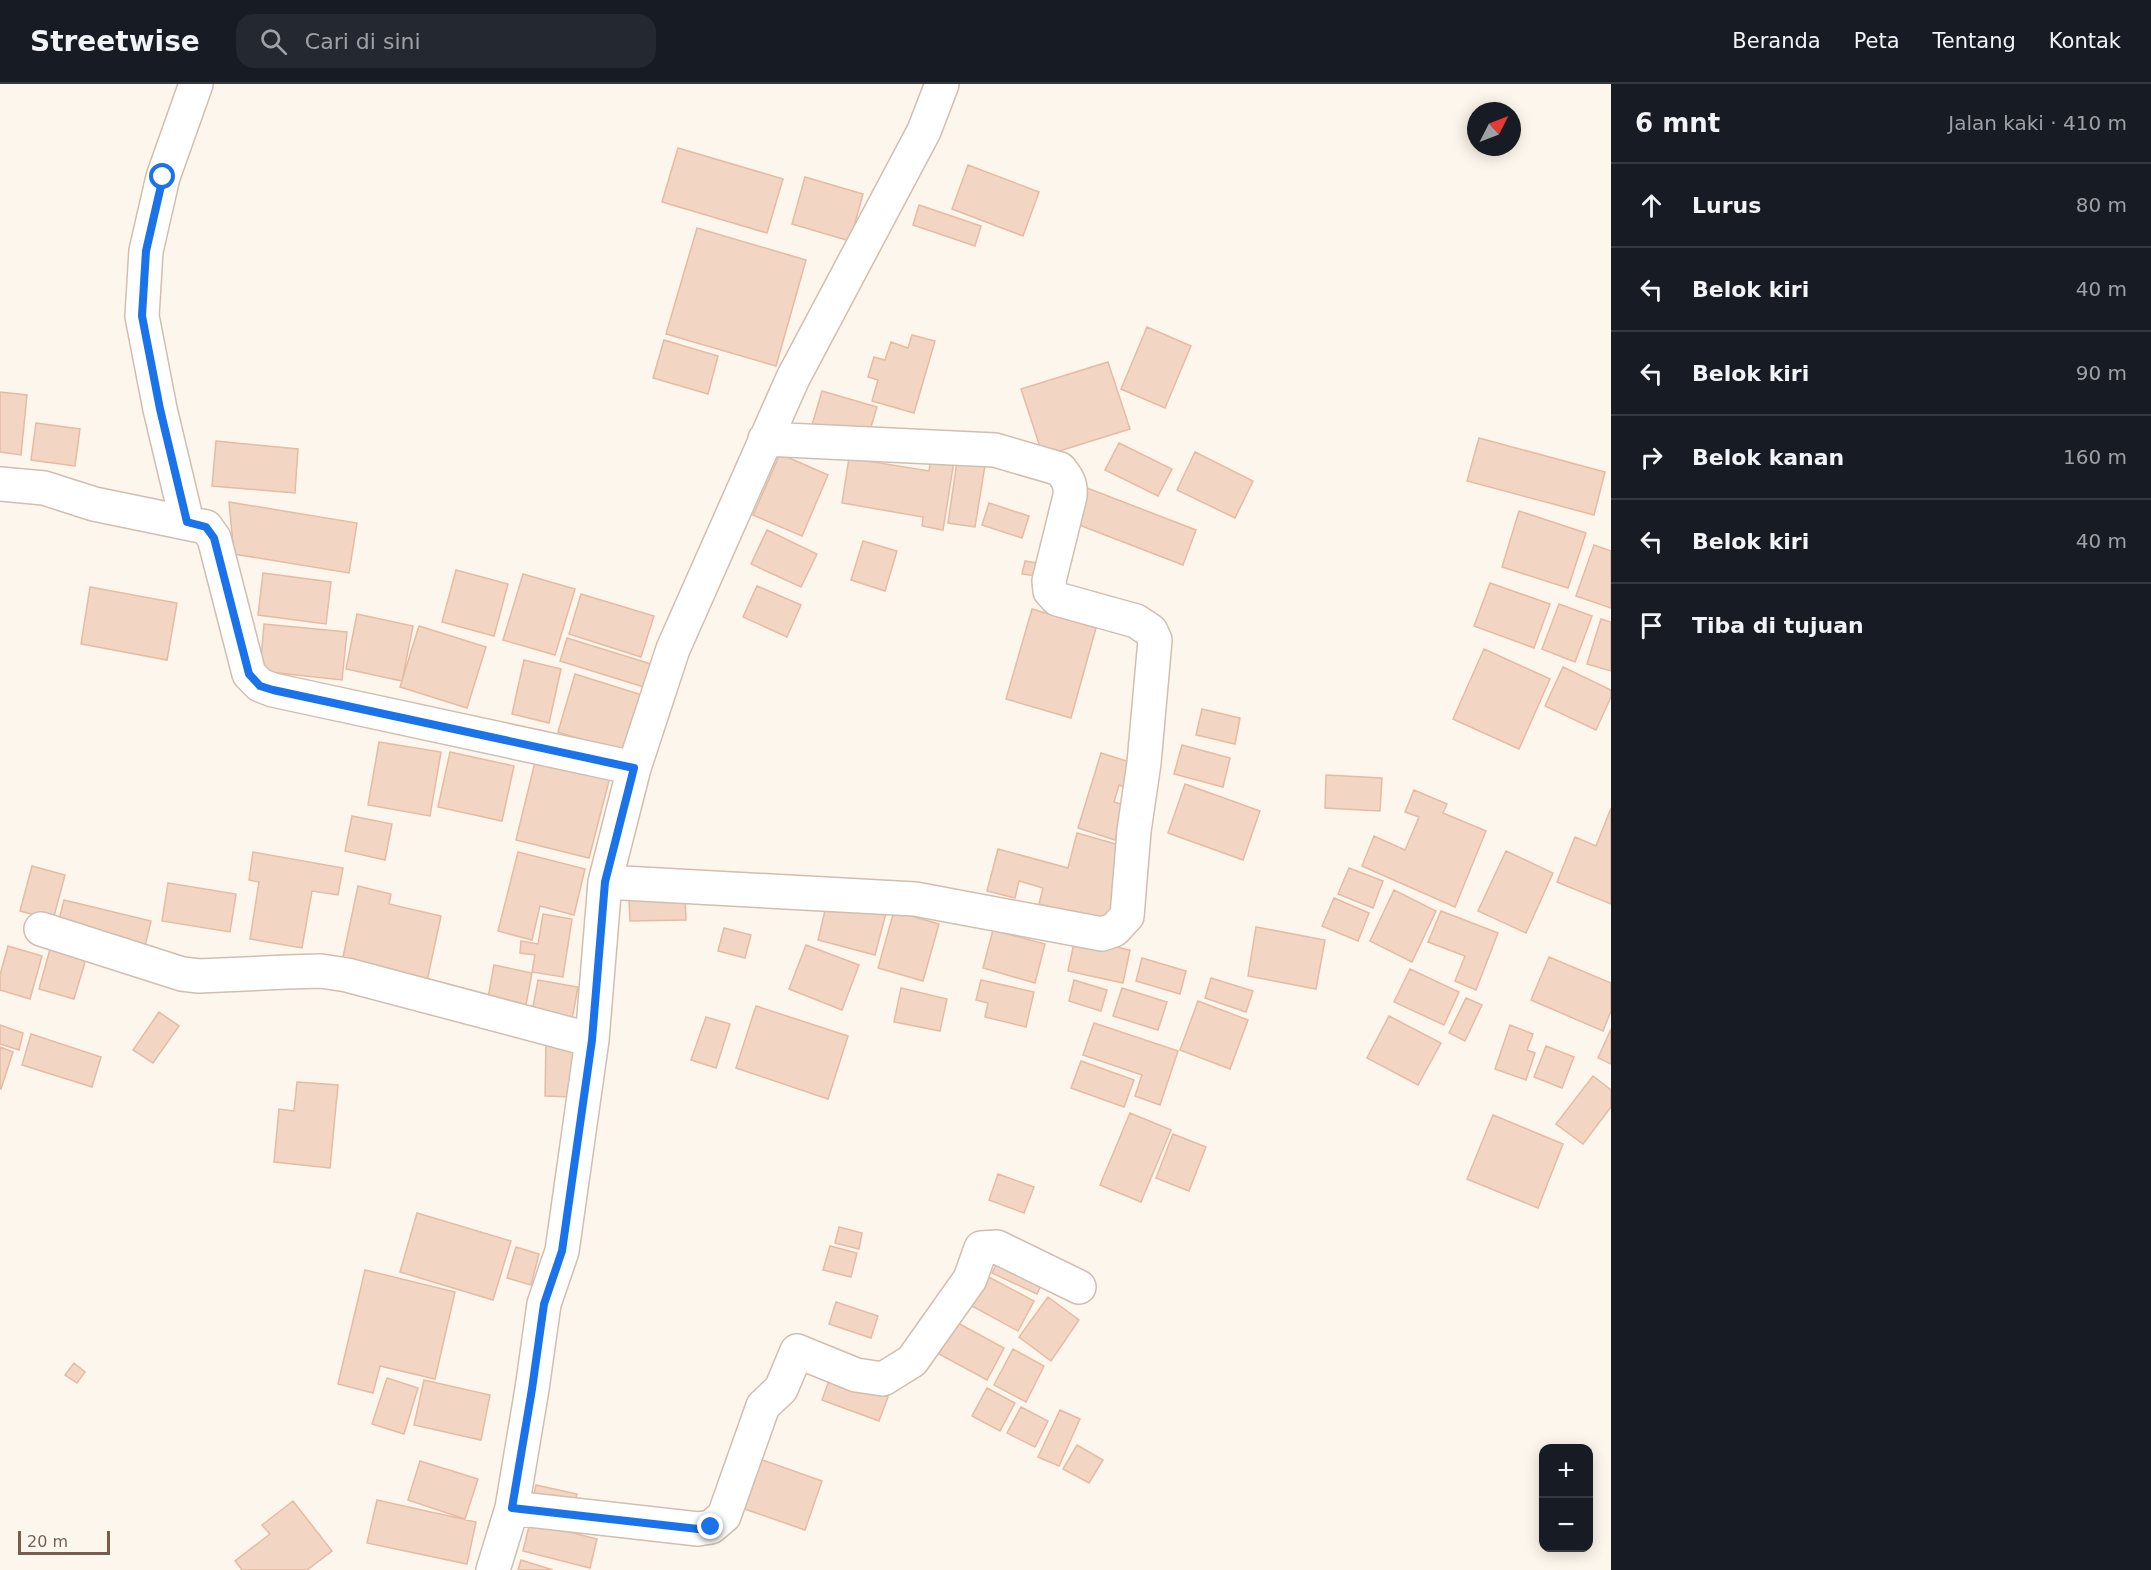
<!DOCTYPE html>
<html lang="id">
<head>
<meta charset="utf-8">
<style>
  body { margin:0; font-family:"DejaVu Sans",sans-serif; background:#242831; color:#f1f3f6 }
  .controls { position:absolute; right:18px; bottom:18px; display:grid; overflow:hidden; border-radius:12px; box-shadow:0 3px 15px #0003 }
  .controls button { width:54px; height:54px; display:grid; place-items:center; padding:0; border:0; border-bottom:2px solid #363941; background:#171b24; color:#f1f3f6; font:30px sans-serif }
  .compass { position:absolute; left:1467px; top:18px; width:54px; height:54px; border-radius:50%; background:#171b24; box-shadow:0 3px 15px #0003; rotate:48deg }
  .scale { position:absolute; left:18px; bottom:15px; width:92px; box-sizing:border-box; padding-left:6px; border:3px solid #7a5c4d; border-top:0; font-size:16px; line-height:21px; white-space:nowrap; color:#7a5c4d; -webkit-text-stroke:4px #fffaf3; paint-order:stroke }
  .stop { position:absolute; width:18px; height:18px; margin:-14px; border:4px solid #1a73e8; border-radius:50%; background:#fff }
  .stop.end { background:#1a73e8; border-color:#fff; box-shadow:0 2px 6px #0008 }
  .list { margin:0; padding:0; list-style:none }
  h2 { display:flex; justify-content:space-between; align-items:center; height:78px; margin:0; padding:0 24px; font-size:26px }
  h2 small { font-size:20px; font-weight:400; color:#9ea1a6 }
  .list li { display:grid; grid-template-columns:39px 1fr auto; gap:18px; align-items:center; box-sizing:border-box; height:84px; padding:0 24px; border-top:2px solid #363941 }
  .list b { display:block; font-size:22px; white-space:nowrap }
  .list em { font-size:20px; font-style:normal; color:#9ea1a6 }
  .icon { flex:none; width:33px; height:33px; fill:none; stroke:currentColor; stroke-width:2; stroke-linecap:round; stroke-linejoin:round }
  .map { position:relative; flex:none; width:1611px; height:1486px; overflow:hidden }
  header { display:flex; align-items:center; gap:36px; box-sizing:border-box; height:84px; padding:0 30px; background:#171b24; border-bottom:2px solid #363941 }
  header strong { font-size:28px }
  nav { display:flex; gap:33px; margin-inline-start:auto; font-size:21px }
  .search { width:420px; height:54px; background:#242831; display:flex; align-items:center; gap:15px; box-sizing:border-box; padding:0 21px; border-radius:18px; color:#9ea1a6; font-size:22px }
  main { display:flex }
  aside { flex:1; background:#171b24 }
  .map>svg:first-child { display:block }
</style>
</head>
<body>
<header>
<strong>Streetwise</strong>
<div class="search"><svg class="icon" aria-label="search" viewBox="0 0 24 24"><circle cx="10" cy="10" r="6"/><path d="M15 15l6 6"/></svg>Cari di sini</div>
<nav><a>Beranda</a><a>Peta</a><a>Tentang</a><a>Kontak</a></nav>
</header>
<main>
<div class="map">
<svg width="1611" height="1486" viewBox="0 0 1611 1486">
  <rect width="100%" height="100%" fill="#fdf6ec"/>
  <path fill="#f3d5c3" stroke="#e6bba3" stroke-width="1.5" d="M678 64 783 95 767 149 662 118Z
    M968 81 1039 108 1023 152 952 125Z
    M805 93 863 110 850 157 792 140Z
    M919 121 981 142 975 162 913 141Z
    M697 144 806 176 776 282 666 250Z
    M1147 243 1191 262 1165 324 1121 305Z
    M912 251 935 257 914 329 872 317 878 296 868 293 874 273 885 276 891 258 908 264Z
    M664 256 718 272 708 310 653 294Z
    M1108 278 1130 345 1043 372 1021 305Z
    M822 307 877 323 867 356 812 341Z
    M0 308 27 311 21 371 0 368Z
    M36 339 80 345 75 382 31 376Z
    M1479 354 1605 388 1594 431 1467 397Z
    M216 357 298 365 295 409 212 402Z
    M1119 359 1172 385 1158 412 1105 386Z
    M1195 368 1253 397 1235 434 1177 406Z
    M780 370 828 391 802 452 753 431Z
    M958 371 986 375 975 443 948 439Z
    M931 373 954 377 943 446 922 442 923 433 842 419 849 374 929 387Z
    M1087 404 1196 446 1183 481 1074 439Z
    M229 418 357 439 349 489 234 470Z
    M989 419 1029 432 1022 454 982 441Z
    M1519 427 1586 449 1568 504 1502 483Z
    M767 446 817 470 801 503 751 480Z
    M863 457 897 467 885 507 851 496Z
    M1594 461 1611 467V524L1576 512Z
    M1025 477 1044 480 1042 493 1022 490Z
    M456 486 508 500 494 552 442 538Z
    M263 489 331 498 326 540 258 531Z
    M523 490 575 505 555 571 503 556Z
    M1490 499 1550 520 1534 564 1474 542Z
    M757 502 801 521 787 553 743 533Z
    M90 503 177 519 167 576 81 560Z
    M581 510 654 532 641 573 569 550Z
    M1559 520 1592 532 1575 578 1542 565Z
    M1032 525 1096 544 1071 634 1006 615Z
    M357 530 413 542 402 597 346 585Z
    M1601 535 1611 538V587L1587 580Z
    M264 540 347 548 342 596 260 587Z
    M419 542 486 563 467 624 400 603Z
    M567 554 651 580 644 603 560 577Z
    M1484 565 1550 595 1519 665 1453 635Z
    M524 576 561 585 549 639 512 630Z
    M1563 583 1611 606V613L1596 646 1545 622Z
    M575 590 642 611 625 669 558 648Z
    M1202 625 1240 634 1235 660 1196 651Z
    M379 658 441 668 430 732 368 721Z
    M1182 661 1230 674 1223 703 1174 690Z
    M450 668 514 682 502 737 438 723Z
    M1101 669 1139 681 1132 706 1119 701 1114 718 1125 721 1115 756 1078 744Z
    M536 674 610 693 589 774 516 756Z
    M1326 691 1382 694 1380 727 1325 724Z
    M1185 700 1260 727 1243 776 1168 749Z
    M1414 706 1447 720 1443 729 1486 747 1455 823 1362 782 1374 752 1405 766 1419 733 1405 728Z
    M1611 724V820L1557 798 1575 753 1596 762Z
    M352 732 392 740 385 776 345 767Z
    M1077 749 1130 764 1110 839 1039 820 1043 804 1019 797 1015 814 987 807 998 765 1068 784Z
    M1506 767 1553 789 1526 849 1478 827Z
    M253 768 343 784 338 811 312 807 302 864 250 855 259 798 249 796Z
    M518 768 585 785 574 831 540 822 532 856 498 847Z
    M32 782 65 791 53 836 20 827Z
    M1349 784 1383 797 1373 824 1338 810Z
    M168 799 236 810 230 848 162 837Z
    M358 802 391 810 389 820 441 832 427 897 342 878Z
    M1394 806 1436 827 1412 878 1370 857Z
    M685 814 686 836 630 837 629 815Z
    M828 814 886 829 875 871 818 856Z
    M1334 814 1369 829 1358 857 1322 842Z
    M64 816 151 837 144 866 57 844Z
    M894 827 939 840 923 897 878 884Z
    M1441 827 1498 849 1476 906 1455 897 1465 872 1428 858Z
    M543 830 572 835 563 893 532 888 535 871 520 869 521 857 538 860Z
    M1256 843 1325 856 1316 905 1248 892Z
    M724 844 751 851 745 874 718 867Z
    M993 846 1045 860 1035 899 983 884Z
    M1075 854 1130 866 1123 899 1068 887Z
    M52 858 88 868 74 915 39 905Z
    M806 861 859 881 842 926 789 905Z
    M8 862 42 872 30 915 0 906V891Z
    M1549 873 1611 899V927L1603 947 1531 916Z
    M1142 874 1186 887 1180 910 1136 897Z
    M494 881 532 889 526 921 488 914Z
    M1410 885 1459 908 1444 941 1394 918Z
    M1211 894 1253 907 1246 928 1205 914Z
    M538 896 578 903 572 935 532 928Z
    M981 896 1034 908 1026 943 985 933 988 919 976 916Z
    M1074 896 1107 906 1101 927 1069 917Z
    M901 904 947 915 940 947 894 938Z
    M1122 904 1167 918 1158 946 1113 932Z
    M1466 914 1482 921 1465 957 1449 949Z
    M1198 917 1248 936 1230 985 1180 966Z
    M756 922 848 952 828 1015 736 984Z
    M159 928 179 942 153 979 133 966Z
    M1389 932 1441 959 1418 1001 1367 974Z
    M706 933 730 940 716 984 691 976Z
    M1094 939 1178 967 1160 1021 1135 1012 1142 991 1083 971Z
    M0 941 23 949 19 966 0 960Z
    M1510 941 1533 950 1527 966 1535 969 1526 996 1495 985Z
    M1611 945V980L1598 974Z
    M31 950 101 973 92 1003 22 981Z
    M546 958 574 959 572 1013 545 1012Z
    M1546 962 1574 973 1562 1004 1534 993Z
    M0 963 13 968 1 1005 0 1004Z
    M1081 977 1134 996 1124 1023 1071 1004Z
    M1593 992 1611 1006V1023L1583 1060 1556 1040Z
    M297 998 338 1001 330 1084 274 1078 279 1025 294 1027Z
    M1130 1029 1171 1046 1141 1118 1100 1101Z
    M1493 1031 1563 1060 1538 1124 1467 1095Z
    M1173 1050 1206 1063 1189 1107 1156 1094Z
    M998 1090 1034 1103 1024 1129 989 1116Z
    M417 1129 511 1157 493 1216 400 1188Z
    M839 1143 862 1149 859 1165 835 1159Z
    M830 1162 857 1169 851 1193 823 1186Z
    M516 1163 539 1170 531 1201 507 1194Z
    M1001 1172 1045 1192 1037 1210 992 1189Z
    M365 1186 455 1208 435 1295 380 1282 373 1309 338 1300Z
    M985 1191 1034 1217 1018 1247 970 1221Z
    M1048 1213 1079 1236 1051 1277 1019 1253Z
    M836 1218 878 1232 871 1254 829 1240Z
    M956 1238 1004 1264 987 1296 939 1270Z
    M1013 1265 1044 1282 1026 1318 994 1301Z
    M74 1279 85 1288 77 1299 65 1291Z
    M831 1291 888 1313 879 1337 822 1316Z
    M387 1294 418 1304 404 1350 372 1340Z
    M424 1296 490 1311 481 1356 414 1341Z
    M987 1304 1015 1319 1000 1347 972 1332Z
    M1021 1323 1048 1337 1035 1363 1007 1349Z
    M1060 1326 1080 1335 1059 1382 1038 1373Z
    M1077 1361 1103 1376 1089 1399 1063 1385Z
    M754 1373 822 1397 805 1446 736 1422Z
    M420 1377 478 1395 465 1435 408 1416Z
    M536 1401 577 1410 573 1427 532 1418Z
    M377 1416 476 1438 467 1480 367 1459Z
    M293 1417 332 1467 307 1486H242L235 1477 270 1450 262 1441Z
    M530 1438 597 1455 590 1484 523 1467Z
    M521 1476 553 1486H518Z"/>
  <g fill="none" stroke-linecap="round" stroke-linejoin="round">
    <defs>
      <path id="minor" d="M0 400 44 404 94 420 206 443 214 454 249 590 260 601 273 606 634 684
        M187 438 160 325 142 232 146 167 163 93 196 0
        M605 798 915 815 1102 850 1114 846 1127 832 1134 747 1144 679 1155 556 1151 547 1136 537 1057 515 1050 507 1049 497 1070 412C1071 400 1068 395 1060 385L995 366 765 355
        M41 845 182 890 199 892 287 888 321 887 347 891 592 956
        M512 1424 698 1445 711 1443 724 1432 763 1322 781 1305 797 1267 856 1291 883 1295 912 1277 970 1195 981 1164 997 1163 1079 1203
        M493 1486 512 1424 532 1305 544 1220 562 1167 592 956 605 798 634 684 673 565 793 294 924 47 942 0"/>
    </defs>
    <use href="#minor" stroke="#d1beb0" stroke-width="36"/>
    <use href="#minor" stroke="#fff" stroke-width="33"/>
  </g>
  <g fill="none" stroke-linecap="round" stroke-linejoin="round">
    <path stroke="#1a73e8" stroke-width="8" d="M163 93 146 167 142 232 160 325 187 438 206 443 214 454 249 590 260 602 273 606 634 684 605 798 592 956 562 1167 544 1220 532 1305 512 1424 698 1445 711 1443"/>
  </g>
</svg>
<div class="controls">
<button>+</button>
<button>−</button>
</div>
<svg class="compass" viewBox="-18 -18 36 36"><path d="M0-13l5 13h-10z" fill="#e53935"/><path d="M0 13l5-13h-10z" fill="#9ea1a6"/></svg>
<div class="scale">20 m</div>
<div class="stop" style="left:163px;top:93px"></div>
<div class="stop end" style="left:711px;top:1443px"></div>
</div>
<aside>
<h2>6 mnt<small>Jalan kaki · 410 m</small></h2>
<ul class="list">
<li><svg class="icon" aria-label="ahead" viewBox="0 0 24 24"><path d="M12 20V5M6 11l6-6 6 6"/></svg><div><b>Lurus</b></div><em>80 m</em></li>
<li><svg class="icon" aria-label="left" viewBox="0 0 24 24"><path d="M17 20v-9H6M10 6l-5 5 5 5"/></svg><div><b>Belok kiri</b></div><em>40 m</em></li>
<li><svg class="icon" aria-label="left" viewBox="0 0 24 24"><path d="M17 20v-9H6M10 6l-5 5 5 5"/></svg><div><b>Belok kiri</b></div><em>90 m</em></li>
<li><svg class="icon" aria-label="right" viewBox="0 0 24 24"><path d="M7 20v-9h11M14 6l5 5-5 5"/></svg><div><b>Belok kanan</b></div><em>160 m</em></li>
<li><svg class="icon" aria-label="left" viewBox="0 0 24 24"><path d="M17 20v-9H6M10 6l-5 5 5 5"/></svg><div><b>Belok kiri</b></div><em>40 m</em></li>
<li><svg class="icon" aria-label="arrive" viewBox="0 0 24 24"><path d="M6 21V4h12l-3 4 3 4H6"/></svg><div><b>Tiba di tujuan</b></div></li>
</ul>
</aside>
</main>
</body>
</html>
